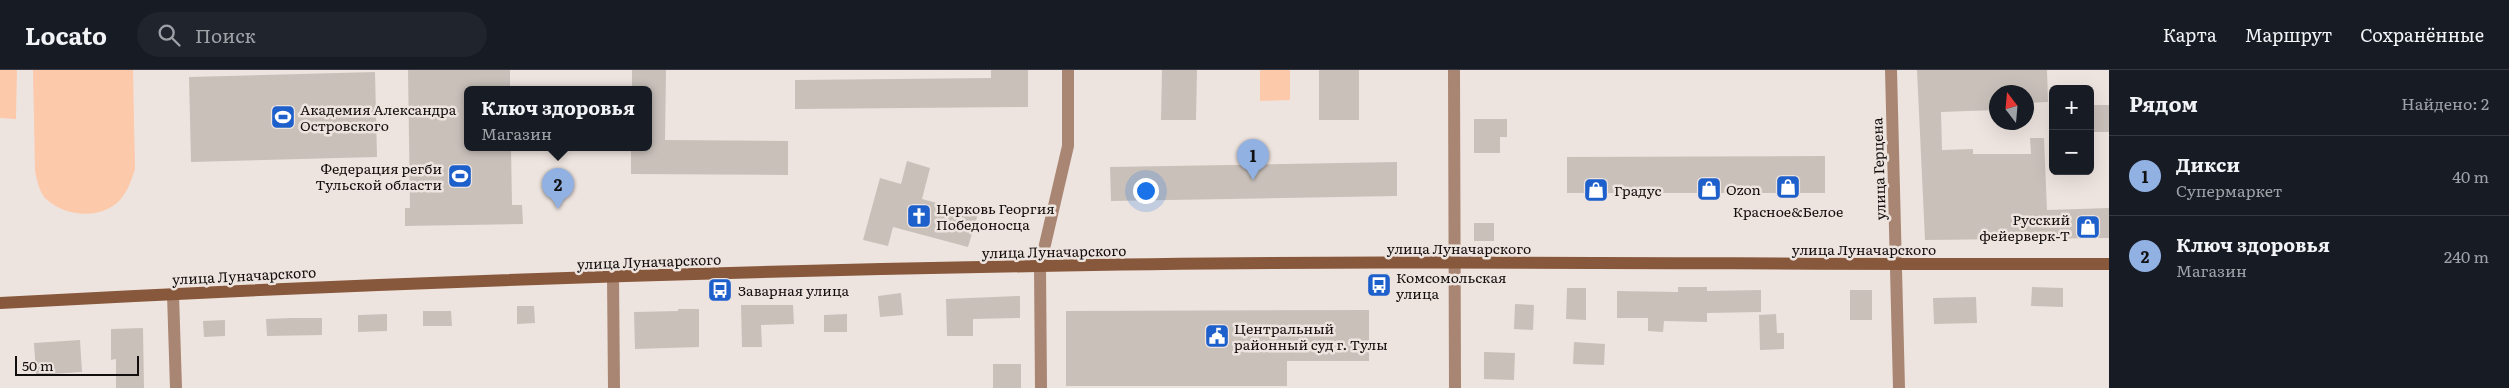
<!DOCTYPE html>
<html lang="ru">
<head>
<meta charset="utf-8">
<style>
  body { margin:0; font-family:Literata,serif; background:#20242c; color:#f1f3f6 }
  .controls { position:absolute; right:15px; top:15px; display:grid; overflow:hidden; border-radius:8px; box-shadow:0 5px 20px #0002 }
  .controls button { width:45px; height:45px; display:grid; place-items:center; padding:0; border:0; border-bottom:1px solid #363941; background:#171b24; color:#f1f3f6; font:25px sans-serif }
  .compass { position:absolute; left:1989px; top:15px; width:45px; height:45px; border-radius:50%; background:#171b24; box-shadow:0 5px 20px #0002; rotate:344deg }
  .scale { position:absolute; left:15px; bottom:12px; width:124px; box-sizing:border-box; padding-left:5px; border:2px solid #120e0d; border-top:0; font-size:14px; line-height:18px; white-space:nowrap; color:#120e0d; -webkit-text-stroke:4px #eee4df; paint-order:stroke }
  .you { position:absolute; left:1145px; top:120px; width:18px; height:18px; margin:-12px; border:4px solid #fff; border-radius:50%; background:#1a73e8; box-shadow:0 0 0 8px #1a73e833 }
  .badge { display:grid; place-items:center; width:32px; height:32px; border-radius:50%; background:#92b1e3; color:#111; font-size:16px; font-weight:700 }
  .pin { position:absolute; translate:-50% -41px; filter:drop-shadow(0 1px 2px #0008) }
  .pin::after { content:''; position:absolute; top:26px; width:18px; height:15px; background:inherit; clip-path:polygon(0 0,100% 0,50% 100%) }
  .popup { position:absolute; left:464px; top:16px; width:188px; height:65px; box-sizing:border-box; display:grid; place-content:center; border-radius:8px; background:#171b24; filter:drop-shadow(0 1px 4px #0005); font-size:16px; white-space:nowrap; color:#9ea1a6 }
  .popup b { font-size:19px; color:#f1f3f6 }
  .popup::after { content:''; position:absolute; left:50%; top:100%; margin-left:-10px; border:10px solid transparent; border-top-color:#171b24 }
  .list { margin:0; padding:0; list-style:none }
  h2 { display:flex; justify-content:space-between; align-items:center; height:65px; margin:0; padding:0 20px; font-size:21px }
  h2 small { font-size:16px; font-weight:400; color:#9ea1a6 }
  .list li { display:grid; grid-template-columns:32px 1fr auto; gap:15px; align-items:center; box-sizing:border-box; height:80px; padding:0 20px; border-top:1px solid #363941 }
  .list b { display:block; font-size:19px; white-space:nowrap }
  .list p { margin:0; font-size:16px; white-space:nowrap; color:#9ea1a6 }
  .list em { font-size:16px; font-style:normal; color:#9ea1a6 }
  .icon { flex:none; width:28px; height:28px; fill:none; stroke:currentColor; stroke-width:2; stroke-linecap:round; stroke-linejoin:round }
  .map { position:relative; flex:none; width:2109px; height:318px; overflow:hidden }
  header { display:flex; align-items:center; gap:30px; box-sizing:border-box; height:70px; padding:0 25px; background:#171b24; border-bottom:1px solid #363941 }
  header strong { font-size:24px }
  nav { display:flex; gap:28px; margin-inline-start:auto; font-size:18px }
  .search { width:350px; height:45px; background:#20242c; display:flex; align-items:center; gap:12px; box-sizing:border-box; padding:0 18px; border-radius:28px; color:#9ea1a6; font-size:19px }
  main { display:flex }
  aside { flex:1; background:#171b24 }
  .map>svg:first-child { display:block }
</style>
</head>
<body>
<header>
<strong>Locato</strong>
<div class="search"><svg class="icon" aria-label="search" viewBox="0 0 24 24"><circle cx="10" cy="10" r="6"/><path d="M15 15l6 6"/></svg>Поиск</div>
<nav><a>Карта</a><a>Маршрут</a><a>Сохранённые</a></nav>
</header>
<main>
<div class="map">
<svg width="2109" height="318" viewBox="0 0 2109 318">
  <rect width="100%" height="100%" fill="#eee4df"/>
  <path fill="#fdc9ab" d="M0 0H17L16 49 0 48Z
    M33 0H133L135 99C131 111 128 121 120 130 101 150 65 147 46 129 39 122 37 110 35 101Z
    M1260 0H1290V30L1260 31Z"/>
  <path fill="#c9c0ba" d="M408 0H510V20H468V78H511L512 135H522L523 154 405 156V138H410Z
    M632 0H666L665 70 788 71V105L631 104V78H648V20H632Z
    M991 0H1028V37L795 39V10L991 8Z
    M1162 0H1197L1196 50H1161Z
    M1319 0H1359V50H1319Z
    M1917 0H2047L2048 32 2026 33V22H1996V40L1941 42 1942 80 1973 79V84H2031L2030 68H2044L2047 140 2109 138V168L1925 170Z
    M375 2 377 87 191 92 189 7Z
    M2090 35H2109V62H2090Z
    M1474 49H1507V67H1500V83H1474Z
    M1825 86V123H1567V87Z
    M907 91 930 98 922 129 978 144 968 177 893 157 888 176 863 170 880 108 901 114Z
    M1397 92V126L1111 131 1110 97Z
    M1474 153H1494V171H1474Z
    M1678 217H1707V221L1761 220V242L1707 243V252L1664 251 1663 262 1648 261V248H1617V221L1678 222Z
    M2032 217 2063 218V237L2031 236Z
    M1567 218H1586V250L1566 249Z
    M1850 220H1872V250H1850Z
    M901 223 903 245 880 247 878 226Z
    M1020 226V248L973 249V266H947L946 229Z
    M1976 227 1977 253 1934 254 1933 228Z
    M1515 234 1534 235 1533 260 1514 259Z
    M741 235H793L794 254 761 255 762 277H742Z
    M517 236H534L535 253 517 254Z
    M678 239H699V277L635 279 634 242 678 241Z
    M1369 240V291H1287V316H1066V241Z
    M423 241H451L452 256H423Z
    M387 244V261L358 262V245Z
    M847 244V262H824V245Z
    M1776 244 1777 263H1784V279L1760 280 1759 245Z
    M291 248H322V265L267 266 266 249Z
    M225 250V266L204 267 203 251Z
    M143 258 144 318H116V289L111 290V259Z
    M80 270 82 302 36 305 34 273Z
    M1574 272 1605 274 1604 295 1573 294Z
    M1484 282 1515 283 1514 310 1484 309Z
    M993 294H1021V318H993Z"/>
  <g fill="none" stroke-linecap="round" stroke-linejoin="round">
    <path stroke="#a98673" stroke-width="12" d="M1454 0 1455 318
      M1891 0 1899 318
      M613 206 614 318
      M173 224 176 318
      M1041 318 1040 196 1068 76V0"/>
    <path stroke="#88583c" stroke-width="12" d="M0 233C346 214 692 202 1038 196 1395 189 1752 195 2109 194"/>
  </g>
  <defs>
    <symbol id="stadium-square" viewBox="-11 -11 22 22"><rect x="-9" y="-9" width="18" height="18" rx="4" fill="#1e60cb" stroke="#eee4df"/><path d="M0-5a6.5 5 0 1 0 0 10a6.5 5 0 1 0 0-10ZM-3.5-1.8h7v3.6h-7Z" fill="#fff"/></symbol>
    <symbol id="shop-square" viewBox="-11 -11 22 22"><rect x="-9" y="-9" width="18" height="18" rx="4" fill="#1e60cb" stroke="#eee4df"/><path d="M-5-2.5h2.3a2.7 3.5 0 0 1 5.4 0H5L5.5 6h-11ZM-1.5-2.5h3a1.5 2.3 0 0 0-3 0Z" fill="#fff"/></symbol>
    <symbol id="church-square" viewBox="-11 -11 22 22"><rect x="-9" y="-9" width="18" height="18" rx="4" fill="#1e60cb" stroke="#eee4df"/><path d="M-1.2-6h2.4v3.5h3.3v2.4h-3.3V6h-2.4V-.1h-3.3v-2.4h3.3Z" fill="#fff"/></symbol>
    <symbol id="bus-square" viewBox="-11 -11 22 22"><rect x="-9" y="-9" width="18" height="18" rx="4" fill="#1e60cb" stroke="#eee4df"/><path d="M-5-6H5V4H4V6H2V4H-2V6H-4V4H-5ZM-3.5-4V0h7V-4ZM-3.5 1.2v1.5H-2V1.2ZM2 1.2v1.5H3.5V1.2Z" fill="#fff"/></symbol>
    <symbol id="civic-square" viewBox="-11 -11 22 22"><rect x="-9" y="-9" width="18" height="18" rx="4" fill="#1e60cb" stroke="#eee4df"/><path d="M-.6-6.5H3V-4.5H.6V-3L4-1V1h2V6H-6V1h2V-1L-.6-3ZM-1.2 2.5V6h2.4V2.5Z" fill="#fff"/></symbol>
  </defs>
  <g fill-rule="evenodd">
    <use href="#stadium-square" x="269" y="33" width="28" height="28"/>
    <use href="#stadium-square" x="446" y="92" width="28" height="28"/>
    <use href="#shop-square" x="1774" y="103" width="28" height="28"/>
    <use href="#shop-square" x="1695" y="105" width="28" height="28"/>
    <use href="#shop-square" x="1582" y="106" width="28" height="28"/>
    <use href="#church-square" x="905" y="132" width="28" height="28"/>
    <use href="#shop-square" x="2074" y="143" width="28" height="28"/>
    <use href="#bus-square" x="1365" y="201" width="28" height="28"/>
    <use href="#bus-square" x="706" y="206" width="28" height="28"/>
    <use href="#civic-square" x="1203" y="252" width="28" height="28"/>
  </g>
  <g text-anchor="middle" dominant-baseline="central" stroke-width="5" stroke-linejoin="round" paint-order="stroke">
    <g font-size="14" fill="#120e0d" stroke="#eee4df" text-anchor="start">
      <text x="300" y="39">Академия Александра<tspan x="300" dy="16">Островского</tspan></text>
      <text x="442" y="98" text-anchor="end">Федерация регби<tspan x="442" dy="16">Тульской области</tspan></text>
      <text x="1726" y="119">Ozon</text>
      <text x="1614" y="120">Градус</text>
      <text x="936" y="138">Церковь Георгия<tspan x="936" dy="16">Победоносца</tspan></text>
      <text x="1788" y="141" text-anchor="middle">Красное&amp;Белое</text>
      <text x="2070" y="149" text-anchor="end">Русский<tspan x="2070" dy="16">фейерверк-Т</tspan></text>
      <text x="1396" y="207">Комсомольская<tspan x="1396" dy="16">улица</tspan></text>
      <text x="738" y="220">Заварная улица</text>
      <text x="1234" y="258">Центральный<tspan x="1234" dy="16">районный суд г. Тулы</tspan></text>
    </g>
    <g font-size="14" fill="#120e0d" stroke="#eee4df">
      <text transform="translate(1878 99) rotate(-92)">улица Герцена</text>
      <text x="1459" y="178">улица Луначарского</text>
      <text x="1864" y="179">улица Луначарского</text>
      <text transform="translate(1054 181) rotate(-1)">улица Луначарского</text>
      <text transform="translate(649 191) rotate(-2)">улица Луначарского</text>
      <text transform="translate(244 205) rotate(-3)">улица Луначарского</text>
    </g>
  </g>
</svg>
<div class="controls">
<button>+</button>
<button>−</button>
</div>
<svg class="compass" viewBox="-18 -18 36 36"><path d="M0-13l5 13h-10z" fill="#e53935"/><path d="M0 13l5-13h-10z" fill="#9ea1a6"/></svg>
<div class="scale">50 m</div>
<div class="you"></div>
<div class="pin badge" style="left:1253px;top:110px">1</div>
<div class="pin badge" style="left:558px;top:139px">2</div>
<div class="popup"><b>Ключ здоровья</b>Магазин</div>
</div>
<aside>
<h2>Рядом<small>Найдено: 2</small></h2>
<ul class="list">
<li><span class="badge">1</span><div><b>Дикси</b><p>Супермаркет</p></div><em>40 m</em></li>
<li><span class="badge">2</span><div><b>Ключ здоровья</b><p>Магазин</p></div><em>240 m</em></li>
</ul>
</aside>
</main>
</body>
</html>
